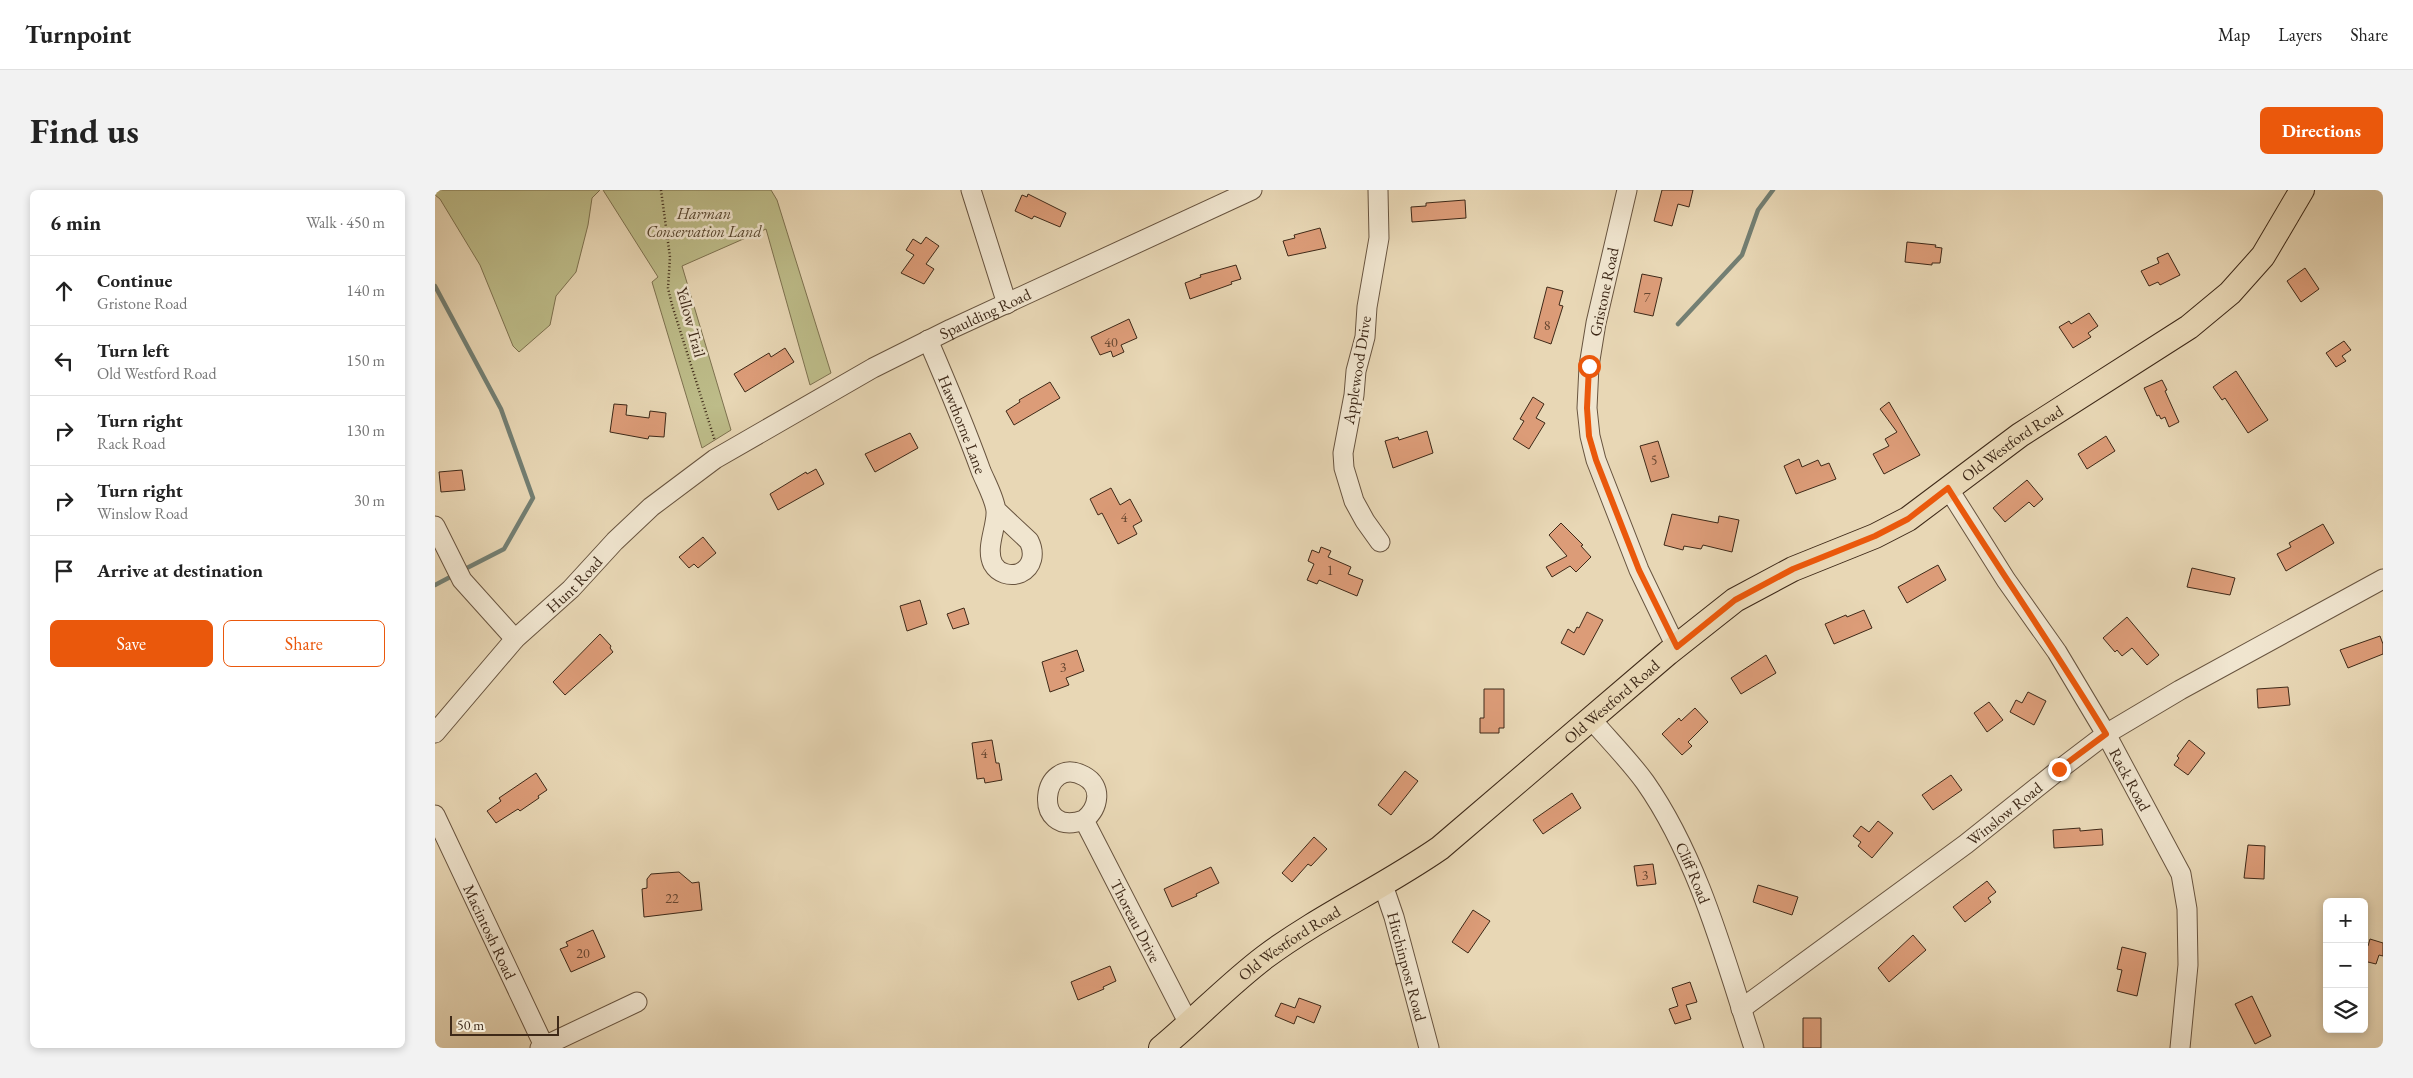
<!DOCTYPE html>
<html lang="en">
<head>
<meta charset="utf-8">
<style>
  body { margin:0; font-family:"EB Garamond",serif; background:#f2f2f2; color:#222 }
  .controls { position:absolute; right:15px; bottom:15px; display:grid; overflow:hidden; border-radius:8px; box-shadow:0 2px 8px #0003 }
  .controls button { width:45px; height:45px; display:grid; place-items:center; padding:0; border:0; border-bottom:1px solid #e0e0e0; background:#fff; color:#222; font:25px sans-serif }
  .scale { position:absolute; left:15px; bottom:12px; width:109px; box-sizing:border-box; padding-left:5px; border:2px solid #3e2918; border-top:0; font-size:14px; line-height:18px; white-space:nowrap; color:#3e2918; -webkit-text-stroke:4px #f0e5cf; paint-order:stroke }
  .stop { position:absolute; width:15px; height:15px; margin:-11px; border:4px solid #ea580c; border-radius:50%; background:#fff }
  .stop.end { background:#ea580c; border-color:#fff; box-shadow:0 1px 5px #0008 }
  .list { margin:0; padding:0; list-style:none }
  h2 { display:flex; justify-content:space-between; align-items:center; height:65px; margin:0; padding:0 20px; font-size:21px }
  h2 small { font-size:16px; font-weight:400; color:#767676 }
  .list li { display:grid; grid-template-columns:32px 1fr auto; gap:15px; align-items:center; box-sizing:border-box; height:70px; padding:0 20px; border-top:1px solid #e0e0e0 }
  .list b { display:block; font-size:19px; white-space:nowrap }
  .list p { margin:0; font-size:16px; white-space:nowrap; color:#767676 }
  .list em { font-size:16px; font-style:normal; color:#767676 }
  .actions { display:flex; gap:10px; padding:15px 20px }
  .actions a { flex:1; padding:11px 0; border:1px solid #ea580c; border-radius:8px; text-align:center; font-size:18px; color:#ea580c }
  .actions .main { background:#ea580c; color:#fff }
  .icon { flex:none; width:28px; height:28px; fill:none; stroke:currentColor; stroke-width:2; stroke-linecap:round; stroke-linejoin:round }
  .map { position:relative; flex:none; width:1948px; height:858px; overflow:hidden; border-radius:8px }
  header { display:flex; align-items:center; gap:30px; box-sizing:border-box; height:70px; padding:0 25px; background:#fff; border-bottom:1px solid #e0e0e0 }
  header strong { font-size:24px }
  nav { display:flex; gap:28px; margin-inline-start:auto; font-size:18px }
  .intro { display:flex; align-items:center; justify-content:space-between; box-sizing:border-box; height:120px; padding:0 30px }
  h1 { margin:0; font-size:35px }
  .button { padding:12px 22px; border-radius:8px; background:#ea580c; color:#fff; font-size:18px; font-weight:700 }
  main { display:flex; gap:30px; padding:0 30px }
  aside { flex:1; background:#fff; border-radius:8px; box-shadow:0 2px 8px #0003 }
  .map>svg:first-child { display:block }
</style>
</head>
<body>
<header>
<strong>Turnpoint</strong>
<nav><a>Map</a><a>Layers</a><a>Share</a></nav>
</header>
<div class="intro"><h1>Find us</h1><a class="button">Directions</a></div>
<main>
<aside>
<h2>6 min<small>Walk · 450 m</small></h2>
<ul class="list">
<li><svg class="icon" aria-label="ahead" viewBox="0 0 24 24"><path d="M12 20V5M6 11l6-6 6 6"/></svg><div><b>Continue</b><p>Gristone Road</p></div><em>140 m</em></li>
<li><svg class="icon" aria-label="left" viewBox="0 0 24 24"><path d="M17 20v-9H6M10 6l-5 5 5 5"/></svg><div><b>Turn left</b><p>Old Westford Road</p></div><em>150 m</em></li>
<li><svg class="icon" aria-label="right" viewBox="0 0 24 24"><path d="M7 20v-9h11M14 6l5 5-5 5"/></svg><div><b>Turn right</b><p>Rack Road</p></div><em>130 m</em></li>
<li><svg class="icon" aria-label="right" viewBox="0 0 24 24"><path d="M7 20v-9h11M14 6l5 5-5 5"/></svg><div><b>Turn right</b><p>Winslow Road</p></div><em>30 m</em></li>
<li><svg class="icon" aria-label="arrive" viewBox="0 0 24 24"><path d="M6 21V4h12l-3 4 3 4H6"/></svg><div><b>Arrive at destination</b></div></li>
</ul>
<div class="actions"><a class="main">Save</a><a>Share</a></div>
</aside>
<div class="map">
<svg width="1948" height="858" viewBox="0 0 1948 858">
  <rect width="100%" height="100%" fill="#e8d7b5"/>
  <filter id="stains"><feTurbulence type="fractalNoise" baseFrequency=".004" numOctaves="4"/><feColorMatrix values="0 0 0 0 .2 0 0 0 0 .09 0 0 0 0 .02 0 0 0 .5 -.17"/></filter>
  <radialGradient id="worn" r=".72"><stop offset=".6" stop-color="#630" stop-opacity="0"/><stop offset="1" stop-color="#630" stop-opacity=".3"/></radialGradient>
  <path fill="#bdbc89" stroke="#7e7250" d="M0 0H165L157 8 153 35 141 82 121 106 115 135 84 162 78 156 45 75 5 9 0 5Z
    M168 0H336L342 10 396 183 375 195 331 39 247 76 296 240 267 258 217 92 223 87Z"/>
  <g fill="none" stroke-linecap="round" stroke-linejoin="round">
    <path stroke="#737f73" stroke-width="4.5" d="M0 96 66 219 98 308 69 359 28 380
      M1243 134 1307 65 1323 20 1338 0
      M0 395 19 385"/>
  </g>
  <path fill="#dc9c78" stroke="#3e2918" d="M1227 0H1258L1254 17 1243 14 1237 36 1219 31Z
    M593 4 631 23 625 37 599 26 597 29 580 21 587 5 592 7Z
    M1030 10 1031 28 977 32 976 17 991 16V13Z
    M885 38 891 58 853 66 848 51 860 48 859 45Z
    M491 47 504 56 491 74 499 79 489 94 466 83 479 65 471 60 478 49 486 54Z
    M1472 52 1501 55 1500 57 1507 58 1505 73H1497V75L1470 72Z
    M1733 63 1745 85 1725 95 1723 92 1714 96 1706 81 1724 73 1722 68Z
    M801 75 806 89 796 92 797 94 755 109 750 93 766 87 765 85Z
    M1870 78 1884 99 1866 112 1852 91Z
    M1207 84 1227 88 1218 126 1199 122Z
    M1112 97 1128 101 1124 115 1128 116 1116 154 1099 148Z
    M1654 123 1663 136 1653 143 1656 147 1638 158 1624 137 1634 131 1636 134Z
    M694 129 702 148 686 155 689 162 678 167 676 161 665 165 656 147Z
    M1909 151 1916 160 1907 166 1911 171 1901 177 1891 163Z
    M350 158 359 172 310 202 299 184 334 163 336 167Z
    M1801 181 1833 230 1813 243 1790 208 1787 210 1778 197Z
    M1727 190 1732 200 1730 201 1744 232 1734 237 1730 227 1726 229 1724 225 1722 226 1709 198Z
    M615 192 625 208 579 235 571 221 585 212 584 210Z
    M1098 207 1109 214 1101 228 1110 233 1094 259 1078 249 1089 231 1085 229Z
    M1454 212 1485 265 1449 284 1438 264 1454 256 1450 249 1462 242 1445 219Z
    M179 214 192 215 191 225 214 228 215 221 231 223 229 247 214 246 213 249 175 242Z
    M992 241 998 263 958 278 950 251 963 247 964 250Z
    M475 243 483 258 440 282 430 264Z
    M1671 246 1680 261 1652 279 1643 264Z
    M1223 251 1234 287 1216 292 1205 256Z
    M1364 269 1367 277 1383 270 1386 276 1394 273 1401 289 1361 304 1349 276Z
    M381 279 389 294 343 320 335 304 371 282 372 284Z
    M27 280 30 300 6 302 4 282Z
    M1592 290 1608 309 1599 317 1594 312 1570 332 1558 318Z
    M676 298 685 315 695 309 707 331 698 336 702 344 683 354 667 323 663 325 655 309Z
    M1237 324 1283 333 1284 326 1304 330 1297 362 1268 355 1266 359 1249 356 1248 360 1229 355Z
    M1126 333 1148 355 1146 356 1156 367 1141 382 1135 376 1117 387 1111 377 1132 366 1114 345Z
    M1888 334 1899 353 1851 381 1842 364 1856 357 1854 353Z
    M268 347 281 363 263 378 259 374 254 378 244 367Z
    M886 357 896 361 893 367 916 377 913 384 928 390 922 406 884 390 882 394 872 390 879 374 873 371 877 360 884 363Z
    M1503 375 1511 390 1472 413 1463 397Z
    M1757 378 1800 388 1795 405 1752 397Z
    M485 410 492 434 472 441 465 416Z
    M529 418 534 434 518 439 512 424Z
    M1429 420 1437 438 1399 454 1390 434 1411 425 1412 427Z
    M1152 422 1168 430 1149 465 1126 453 1133 439 1139 443 1142 437 1144 438Z
    M1692 427 1724 465 1712 475 1697 458 1687 466 1682 460 1680 462 1668 448Z
    M165 444 176 456 175 458 178 462 130 505 118 492Z
    M1945 446 1948 454V464L1913 478 1905 460Z
    M642 460 649 481 631 488 634 495 615 502 607 472Z
    M1331 465 1341 483 1306 504 1296 488Z
    M1853 497 1855 515 1823 518 1822 499Z
    M1049 499H1069V538H1064V543H1045V528H1049Z
    M1593 502 1611 511 1599 535 1575 522 1581 510 1587 513Z
    M1554 512 1568 530 1552 542 1539 523Z
    M1260 518 1273 532 1253 552 1257 556 1247 565 1227 544 1244 528 1246 531Z
    M557 550 561 573H564L567 590 550 593 549 588 542 589 537 553Z
    M1754 550 1770 563 1753 585 1739 575 1744 568 1742 566Z
    M970 581 983 591 956 625 943 615Z
    M101 583 112 600 103 606 104 608 85 621 83 619 61 633 52 621 66 611 64 608Z
    M1516 585 1527 600 1498 620 1487 605Z
    M1137 603 1146 618 1108 644 1098 630Z
    M1443 631 1458 643 1437 668 1423 656 1426 652 1418 646 1426 636 1434 642Z
    M1645 638V641L1667 639 1668 655 1619 658 1618 640Z
    M879 647 892 659 876 676 873 674 857 692 847 683Z
    M1813 655 1830 656 1829 689 1809 688Z
    M1218 674 1221 694 1202 696 1199 676Z
    M776 677 784 693 761 704 762 706 737 717 729 699Z
    M244 682 257 693 264 692 267 720 209 727 207 699 212 698V689L216 684Z
    M1552 691 1561 702 1553 708 1556 712 1530 732 1518 717Z
    M1323 695 1363 707 1357 725 1318 712Z
    M1038 720 1055 731 1033 763 1017 752Z
    M158 740 170 767 136 782 125 759 133 756 131 752Z
    M1478 745 1491 760 1454 792 1443 778Z
    M1935 749 1948 753V766L1944 765 1941 774 1929 771V754L1933 756Z
    M1687 757 1711 763 1702 806 1682 801 1687 780 1682 779Z
    M675 776 681 791 668 797 669 799 643 810 636 792Z
    M1255 792 1262 812 1251 815 1256 829 1240 834 1234 819 1243 816 1237 798Z
    M1817 806 1836 846 1820 854 1800 814Z
    M864 808 886 816 879 833 862 826 859 834 840 826 846 813 860 818Z
    M1368 828H1386V858H1368Z"/>
  <g fill="none" stroke-linecap="round" stroke-linejoin="round">
    <defs>
      <g id="minor">
        <path d="M536 0 572 114"/>
        <path d="M943 0 944 48 932 117 930 147 921 181 919 205 908 263 909 278 919 311 930 331 945 352"/>
        <path d="M1192 0 1161 133 1154 176 1152 218 1155 246 1161 270 1204 380 1241 457"/>
        <path id="s1" d="M493 150C512 194 530 237 546 281 551 293 560 309 561 321 562 337 550 358 558 374 563 383 575 387 585 383 598 377 600 363 594 351L561 320"/>
        <path id="s2" d="M1513 298 1571 390 1622 462 1671 544 1746 684 1752 719 1753 775 1745 858"/>
        <path d="M0 336 27 390 80 449"/>
        <path id="s3" d="M1156 529C1174 550 1194 570 1210 592 1264 669 1290 770 1319 858"/>
        <path id="s4" d="M0 543 80 449 136 399 180 351 216 317 280 269 438 178 516 139 817 0"/>
        <path id="s5" d="M0 625 110 858"/>
        <path id="s6" d="M649 630C595 649 606 563 649 586 668 596 664 618 649 630L754 834"/>
        <path id="s7" d="M948 695 959 727 994 858"/>
        <path id="s8" d="M1306 819 1531 654 1625 579 1671 544 1745 500 1948 389"/>
        <path d="M105 858 202 812"/>
      </g>
      <g id="major">
        <path id="s9" d="M726 858C761 829 793 795 830 767 885 726 949 697 1005 658L1233 463 1300 410 1358 379 1440 346 1473 329 1585 245 1754 137 1795 103 1828 66 1867 0"/>
      </g>
    </defs>
    <use href="#minor" stroke="#68543f" stroke-width="21"/>
    <use href="#major" stroke="#3e2918" stroke-width="26"/>
    <path stroke="#3e2918" stroke-width="2.5" stroke-dasharray="1 2.5" stroke-linecap="butt" d="M226 0 235 67 233 98 237 115 280 251"/>
    <use href="#minor" stroke="#f0e5cf" stroke-width="19"/>
    <use href="#major" stroke="#e8d7b5" stroke-width="24"/>
  </g>
  <g fill="none" stroke-linecap="round" stroke-linejoin="round">
    <path stroke="#ea580c" stroke-width="6" d="M1154 176 1152 218 1154 246 1161 270 1204 380 1242 457 1300 410 1358 379 1440 346 1473 329 1513 298C1565 381 1621 461 1671 544L1624 579"/>
  </g>
  <g text-anchor="middle" dominant-baseline="central" stroke-width="5" stroke-linejoin="round" paint-order="stroke">
    <g font-size="14" fill="#664630">
      <text x="1212" y="107">7</text>
      <text x="1112" y="135">8</text>
      <text x="676" y="152">40</text>
      <text x="1219" y="270">5</text>
      <text x="689" y="327">4</text>
      <text x="895" y="380">1</text>
      <text x="628" y="477">3</text>
      <text x="549" y="563">4</text>
      <text x="1210" y="685">3</text>
      <text x="237" y="708">22</text>
      <text x="148" y="763">20</text>
    </g>
    <g font-size="16" font-style="italic" fill="#57462f" stroke="#f0e5cf">
      <text x="269" y="23">Harman<tspan x="269" dy="18">Conservation Land</tspan></text>
    </g>
    <g font-size="16" fill="#3e2918" stroke="#f0e5cf">
      <text transform="translate(1169 102) rotate(-78)">Gristone Road</text>
      <text stroke="none"><textPath href="#s4" startOffset="700">Spaulding Road</textPath></text>
      <text transform="translate(256 132) rotate(75)">Yellow Trail</text>
      <text transform="translate(922 180) rotate(-81)">Applewood Drive</text>
      <text stroke="none"><textPath href="#s1" startOffset="91">Hawthorne Lane</textPath></text>
      <text stroke="none"><textPath href="#s9" startOffset="1050">Old Westford Road</textPath></text>
      <text stroke="none"><textPath href="#s4" startOffset="204">Hunt Road</textPath></text>
      <text stroke="none"><textPath href="#s9" startOffset="570">Old Westford Road</textPath></text>
      <text stroke="none"><textPath href="#s2" startOffset="344">Rack Road</textPath></text>
      <text stroke="none"><textPath href="#s8" startOffset="328">Winslow Road</textPath></text>
      <text stroke="none"><textPath href="#s3" startOffset="186">Cliff Road</textPath></text>
      <text stroke="none"><textPath href="#s6" startOffset="271">Thoreau Drive</textPath></text>
      <text stroke="none"><textPath href="#s5" startOffset="129">Macintosh Road</textPath></text>
      <text stroke="none"><textPath href="#s9" startOffset="166">Old Westford Road</textPath></text>
      <text stroke="none"><textPath href="#s7" startOffset="85">Hitchinpost Road</textPath></text>
    </g>
  </g>
  <rect width="100%" height="100%" filter="url(#stains)"/>
  <rect width="100%" height="100%" fill="url(#worn)"/>
</svg>
<div class="controls">
<button>+</button>
<button>−</button>
<button><svg class="icon" aria-label="layers" viewBox="0 0 24 24"><path d="M12 4l9 5-9 5-9-5zM3 14l9 5 9-5"/></svg></button>
</div>
<div class="scale">50 m</div>
<div class="stop" style="left:1154px;top:176px"></div>
<div class="stop end" style="left:1624px;top:579px"></div>
</div>
</main>
</body>
</html>
